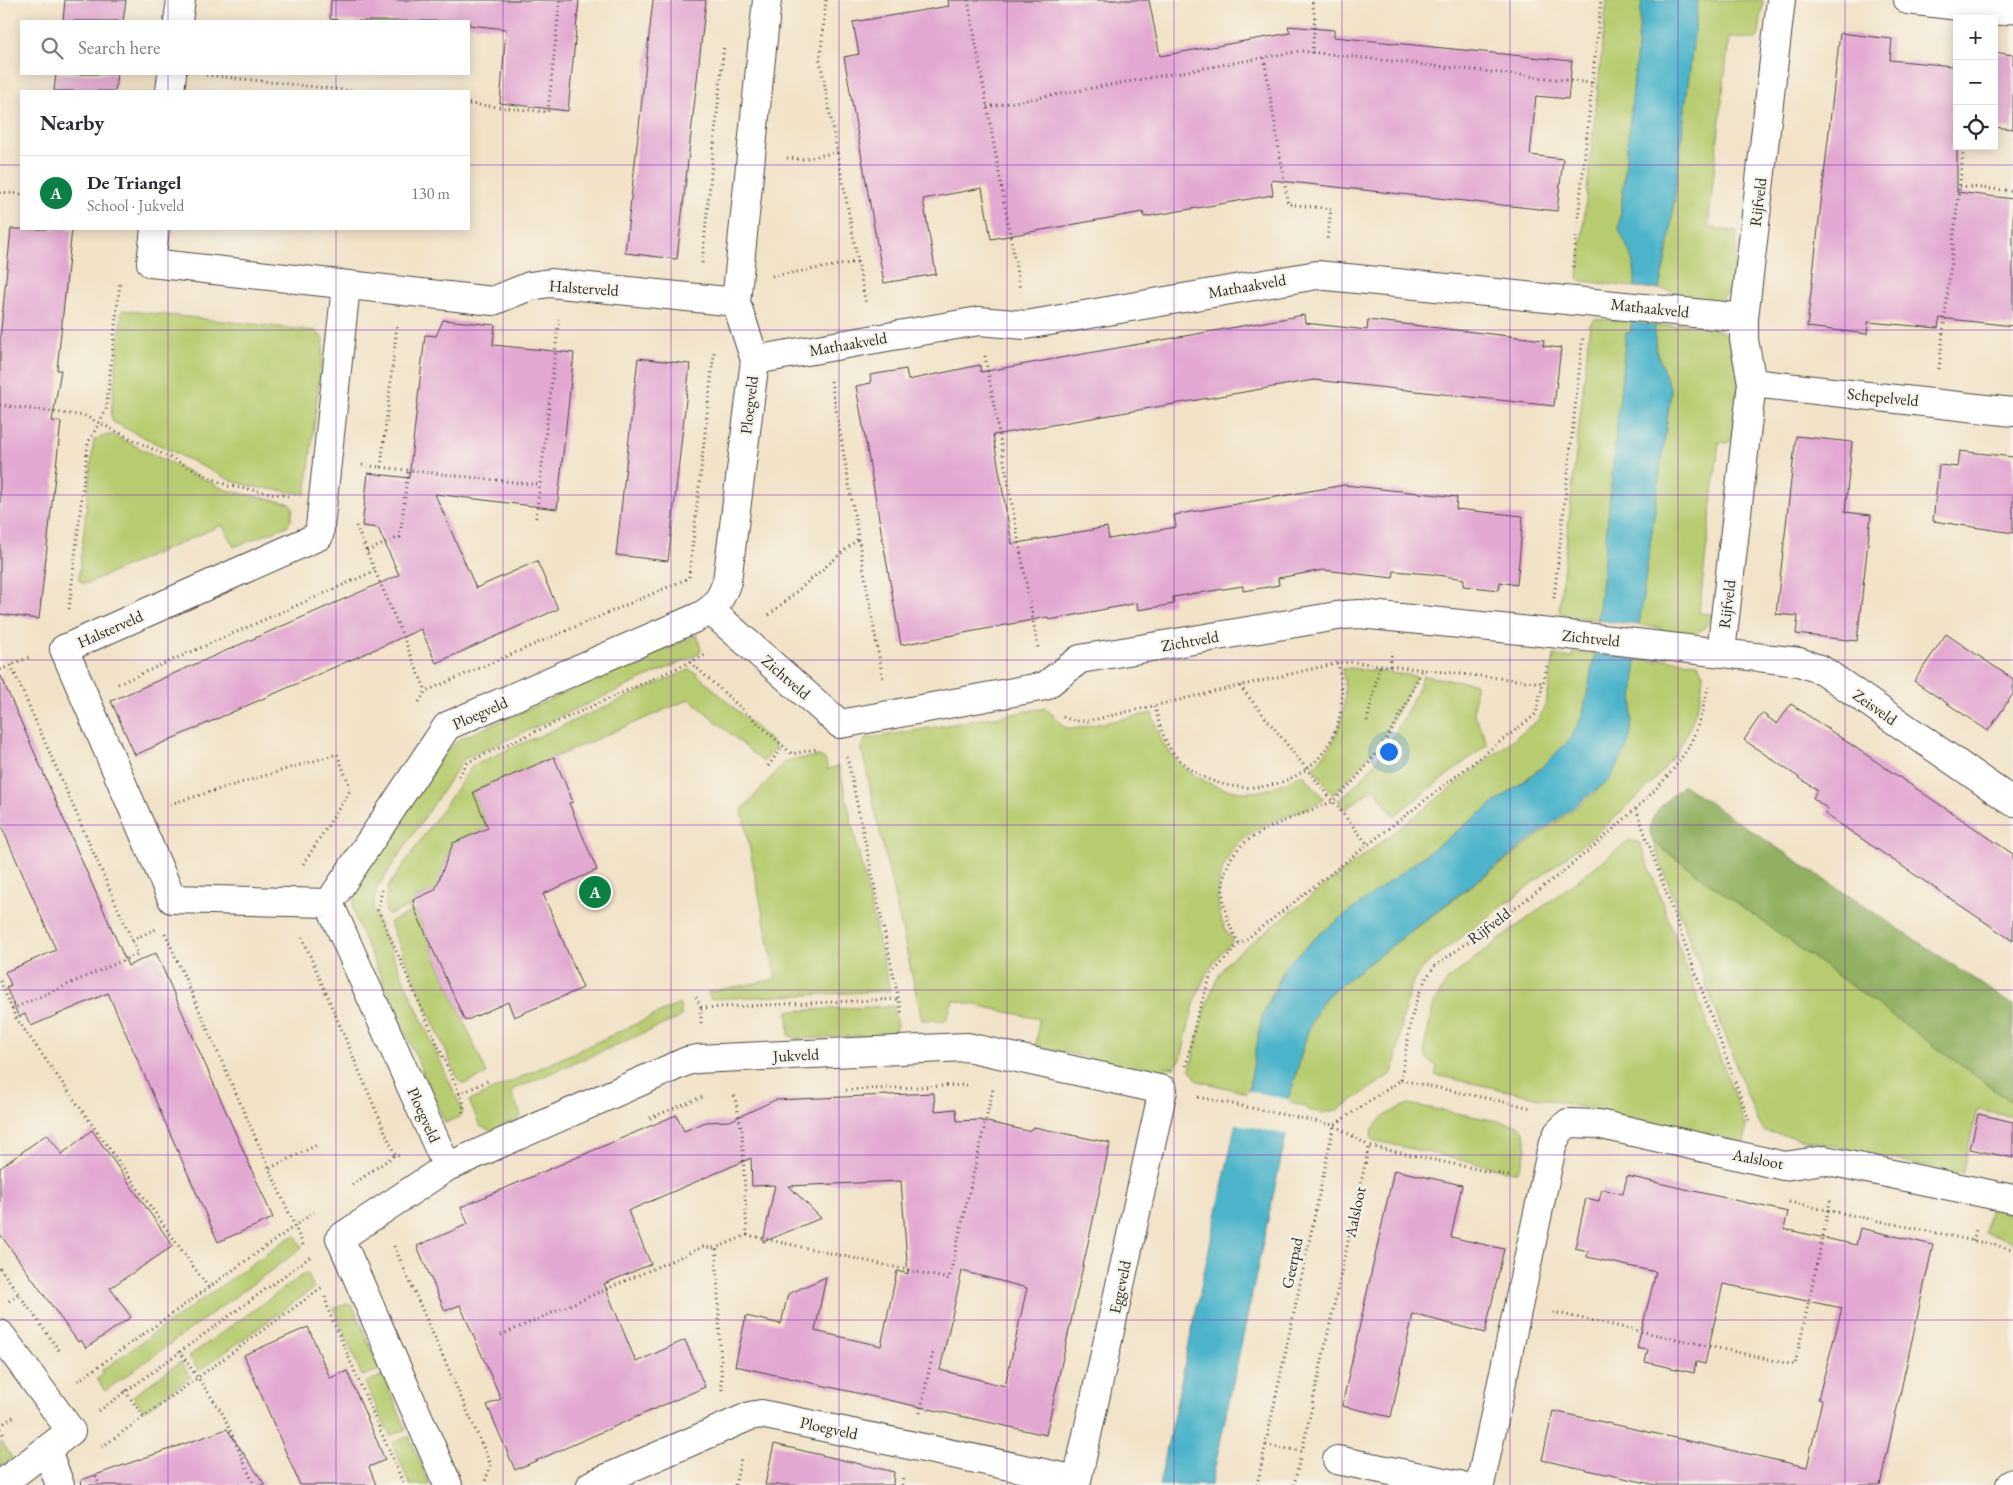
<!DOCTYPE html>
<html lang="en">
<head>
<meta charset="utf-8">
<style>
  body { margin:0; font-family:"EB Garamond",serif; background:#f2f2f3; color:#2b2b33 }
  .controls { position:absolute; right:15px; top:15px; display:grid; overflow:hidden; border-radius:0px; box-shadow:0 2px 12px #0003 }
  .controls button { width:45px; height:45px; display:grid; place-items:center; padding:0; border:0; border-bottom:1px solid #e1e1e2; background:#fff; color:#2b2b33; font:25px sans-serif }
  .you { position:absolute; left:1388px; top:751px; width:18px; height:18px; margin:-12px; border:4px solid #fff; border-radius:50%; background:#1a73e8; box-shadow:0 0 0 8px #1a73e833 }
  .badge { display:grid; place-items:center; width:32px; height:32px; border-radius:50%; background:#0b8043; color:#fff; font-size:16px; font-weight:700 }
  .pin { position:absolute; translate:-50% -50%; border:2px solid #fff; box-shadow:0 1px 5px #0006 }
  .list { margin:0; padding:0; list-style:none }
  h2 { display:flex; justify-content:space-between; align-items:center; height:65px; margin:0; padding:0 20px; font-size:21px }
  h2 small { font-size:16px; font-weight:400; color:#7c7c81 }
  .list li { display:grid; grid-template-columns:32px 1fr auto; gap:15px; align-items:center; box-sizing:border-box; height:75px; padding:0 20px; border-top:1px solid #e1e1e2 }
  .list b { display:block; font-size:19px; white-space:nowrap }
  .list p { margin:0; font-size:16px; white-space:nowrap; color:#7c7c81 }
  .list em { font-size:16px; font-style:normal; color:#7c7c81 }
  .icon { flex:none; width:28px; height:28px; fill:none; stroke:currentColor; stroke-width:2; stroke-linecap:round; stroke-linejoin:round }
  .map { position:relative; flex:none; width:2013px; height:1485px; overflow:hidden }
  .search { position:absolute; background:#fff; box-shadow:0 2px 12px #0003; left:20px; top:20px; width:450px; height:55px; display:flex; align-items:center; gap:12px; box-sizing:border-box; padding:0 18px; border-radius:0px; color:#7c7c81; font-size:19px }
  .panel { position:absolute; background:#fff; box-shadow:0 2px 12px #0003; left:20px; top:90px; width:450px; height:140px; border-radius:0px }
  .map>svg:first-child { display:block }
</style>
</head>
<body>
<div class="map">
<svg width="2013" height="1485" viewBox="0 0 2013 1485">
  <rect width="100%" height="100%" fill="#f7f3e8"/>
  <filter id="ink" filterUnits="userSpaceOnUse"><feTurbulence type="fractalNoise" baseFrequency=".02" numOctaves="2"/><feDisplacementMap in="SourceGraphic" scale="10" xChannelSelector="R" yChannelSelector="G"/><feConvolveMatrix kernelMatrix="1 2 1 2 8 2 1 2 1" color-interpolation-filters="sRGB"/></filter>
  <filter id="wash" filterUnits="userSpaceOnUse"><feTurbulence type="fractalNoise" baseFrequency=".0096" numOctaves="4" result="noise"/><feDisplacementMap in="SourceGraphic" scale="20" xChannelSelector="R" yChannelSelector="G"/><feGaussianBlur stdDeviation="1.12" result="paint"/><feColorMatrix in="noise" values="0 0 0 0 0 0 0 0 0 0 0 0 0 0 0 0 0 1.4 0 .05"/><feComposite in="paint" operator="in"/></filter>
  <g filter="url(#wash)">
    <rect width="100%" height="100%" fill="#f2e2c7"/>
    <path fill="#b7cc70" stroke="#717c4e" d="M1607 0H1642L1619 229C1628 249 1637 264 1635 287L1582 281 1578 278Z
      M1698 0H1763L1759 35 1756 39 1729 38 1708 227 1736 232 1737 237C1735 257 1739 300 1711 301 1701 301 1689 298 1679 297V293L1659 289 1669 243Z
      M122 310 316 331 324 340 306 494 255 487 232 481 113 422 111 415Z
      M1596 319 1632 322 1630 333H1626L1598 620 1562 615 1559 610 1590 325 1593 320Z
      M1679 323C1696 325 1716 324 1728 337L1739 377 1732 439 1727 443 1719 442 1699 613 1713 614C1701 641 1684 634 1660 631V628L1639 625 1671 392C1664 368 1652 350 1655 325L1676 326Z
      M107 435H113L226 490 288 503 293 507 291 520 287 526 234 547 222 525 88 583H83L79 580V575L93 447 94 440Z
      M697 635 701 650 699 654 464 759 377 888 373 908 377 920 463 1112 459 1117 445 1123 356 920 353 908 356 885 449 748 460 739Z
      M1574 653 1595 654 1583 714 1570 739 1541 768 1317 936 1286 965 1262 1017 1248 1093 1198 1081 1190 1069C1200 1031 1205 992 1229 960L1537 721C1550 703 1550 676 1554 655L1571 658Z
      M1657 658 1698 663 1703 672C1703 698 1689 736 1673 757 1643 798 1600 831 1560 862 1517 896 1473 928 1430 961 1424 967 1417 974 1413 982 1404 1001 1399 1046 1394 1068L1391 1074 1340 1109 1323 1113 1307 1110V1107L1287 1101C1303 1064 1302 1021 1332 991L1595 793 1619 763 1631 733 1636 659 1657 661Z
      M1350 668 1416 676C1392 725 1373 756 1333 795L1313 767C1340 741 1350 706 1342 669Z
      M689 670 696 673 775 745V749L763 762 690 699 473 792 488 828 453 843 443 869 450 884 414 899 415 904 389 915 386 913 385 904 388 887 473 765Z
      M1423 676 1475 683 1474 714 1488 744 1394 816 1374 788 1345 810 1338 800C1378 770 1404 721 1423 676Z
      M1046 708 1064 727 1073 729 1152 713C1156 725 1159 738 1167 748 1186 777 1229 799 1264 790 1277 787 1290 779 1303 774L1324 799C1300 814 1271 819 1248 835 1222 854 1211 891 1222 921 1224 928 1229 935 1233 941 1196 974 1192 1013 1181 1059L1174 1068 1166 1067 1164 1075 1036 1046 1039 1019 953 1000 946 1021 922 1020 861 747 865 739Z
      M819 756 825 759 828 769 839 766 890 991 710 999 708 992 776 979 742 810 785 762 790 760Z
      M1630 840 1640 843 1746 1127 1745 1143 1435 1075 1437 1066C1428 1062 1425 1058 1424 1049L1434 1003 1448 979Z
      M1653 842 2013 1103V1117L1977 1110 1962 1174 1764 1131 1757 1121Z
      M415 910 487 1074 464 1084 459 1081 389 922Z
      M679 1004 681 1008V1017L512 1090V1094L521 1115 518 1119 491 1131 480 1126 469 1101Z
      M893 1006 897 1026 894 1031 886 1035 795 1039 789 1035 788 1011Z
      M1409 1104 1518 1125C1532 1133 1525 1160 1517 1172H1514L1372 1140C1366 1124 1396 1108 1409 1104Z
      M1989 1209 2013 1214V1241L1985 1233Z
      M296 1236 302 1248 105 1391 97 1379 103 1374 101 1371 290 1237Z
      M307 1272 314 1288 199 1371 189 1356Z
      M346 1304 353 1306 380 1370 362 1376 334 1309Z
      M180 1362 191 1377 144 1411 133 1396Z
      M383 1375 406 1429 390 1436 365 1383Z
      M409 1436 430 1485H410L392 1443Z
      M2 1442 12 1458 0 1467V1444Z"/>
    <path fill="#91b062" stroke="#5e6e46" d="M1683 785 2013 1005V1103L1653 842C1641 817 1667 802 1683 785Z"/>
    <path fill="#4cb4ca" stroke="#3c707a" d="M1642 0H1698L1669 243 1659 289 1635 287C1637 264 1628 249 1619 229Z
      M1632 322 1655 325C1652 350 1664 368 1671 392L1639 625 1598 620 1626 333H1630Z
      M1595 654 1636 659 1631 733 1626 750 1609 780 1332 991C1302 1021 1303 1064 1287 1101L1248 1093 1262 1017 1286 965 1317 936 1541 768 1570 739 1583 714Z
      M1236 1122 1287 1131 1211 1485H1159Z"/>
    <path fill="#f2e2c7" d="M1246 1090 1291 1100 1287 1104 1247 1096Z
      M1237 1119 1287 1129 1288 1135 1233 1123Z"/>
    <g id="blocks">
      <path fill="#e3a8d2" fill-rule="evenodd" d="M65 0H126L123 21H63Z
        M331 0H579L568 111 500 103 506 29 469 25V21H344L330 19Z
        M653 0H706L677 259 625 253Z
        M948 0H1149L1160 56 1290 33 1288 26 1334 30V37L1572 61 1568 99 1536 96 1530 155 1563 159 1557 211 1271 180 1273 195 1144 217 1143 212 991 239 982 188 923 199 936 274 884 283 844 57 859 54 853 22 949 6Z
        M1840 33 1892 39 1890 60 1953 66 1955 47H1957V192L2013 199V326L1940 318 1938 328 1868 322 1867 334 1807 327Z
        M1994 52 2013 55V129L1994 127Z
        M56 74H117L115 91H54Z
        M11 229H72L57 370H61L52 421 61 422 39 619 0 614V339Z
        M1304 315 1305 323 1367 330 1368 320 1544 340 1543 346 1561 348 1554 406 1314 380 993 435 1012 544 1107 527 1109 539 1176 527 1174 515 1344 485 1457 497 1456 509 1523 516 1517 585 1500 582 1499 590 1463 586 1464 579 1430 574 1394 571 1393 578 1323 570 1278 578 1279 585 1262 588 1243 591V586L1173 597 1174 604 1138 610 1137 603 1049 620 1048 617 901 645 856 386 871 383 870 375 906 369 908 380 980 365 981 372Z
        M443 320 495 325 493 345 574 353 557 509 435 494 476 588 537 561 558 609 436 663 421 629 135 755 111 701 399 575 378 528 362 526 368 473 409 478 425 335 436 336Z
        M638 358 690 364 668 561 616 555Z
        M1796 436 1852 442 1845 512 1871 515 1857 641 1796 634 1798 616 1776 614Z
        M1960 451 2013 457V533L1933 521 1939 465 1958 467Z
        M1946 634 2013 679V694L1988 731 1914 681Z
        M0 674 128 966 156 953 273 1218 218 1242 108 993 31 1026 25 1014 19 1017 6 987 11 985 5 972 56 950 0 823Z
        M1791 704 2013 854V941L1825 814 1828 809 1813 798 1817 790 1744 740 1762 713 1777 724Z
        M554 757 573 802 569 803 597 870 543 894 583 988 514 1017 508 1002 465 1021 415 910 413 900 435 890 453 843 488 828 473 792Z
        M934 1093 935 1111 956 1109 957 1121 979 1120 1028 1131 1034 1127 1110 1143 1046 1435 735 1366 746 1316 781 1324 788 1294 826 1277 815 1331 881 1346 897 1271 908 1274 901 1181 789 1186 821 1218 763 1242 775 1185 752 1186 751 1158 628 1211 651 1264 604 1284 636 1362 685 1340 705 1387 515 1470 487 1405 501 1399 460 1305 445 1311 417 1246 468 1224 461 1207 676 1115 684 1131 706 1122 730 1121 775 1100ZM962 1271 1027 1288 1005 1386 940 1370Z
        M1978 1114 2013 1122V1158L1970 1149Z
        M92 1130 173 1246 110 1288 131 1317 86 1348 81 1340 78 1342 0 1234V1168L47 1134 62 1154Z
        M1394 1170 1462 1185 1451 1237 1504 1249 1485 1333 1413 1314 1391 1417 1342 1406Z
        M1627 1176 1788 1212 1784 1229 1856 1245 1860 1228 1933 1245 1880 1485H1656L1542 1460 1553 1411 1807 1467 1822 1400 1818 1399 1842 1308 1723 1284 1705 1364 1696 1362 1694 1373 1645 1362 1648 1350 1637 1348 1656 1272 1587 1257 1588 1251 1575 1248 1586 1198 1599 1201 1602 1189 1623 1194Z
        M308 1327 330 1378 347 1371 374 1434 385 1460 369 1467 376 1485H300L244 1355Z
        M227 1429 265 1485H82L81 1480Z
        M774 1444 894 1472 893 1485H765Z"/>
    </g>
  </g>
  <g filter="url(#ink)">
    <use href="#blocks" fill-opacity="0" stroke="#494642" stroke-width="1"/>
    <g fill="none" stroke-linecap="round" stroke-linejoin="round">
      <defs>
        <path id="street" d="M1908 0 2001 11 2013 8
          M178 21 181 0
          M170 91 172 74
          M155 229 151 263 493 301 530 286 550 283 736 302
          M755 360 979 321 1026 325 1317 275 1744 318
          M1752 383 2013 412
          M711 611 840 724 1045 686 1080 659 1343 615 1360 614 1551 633 1799 662 1822 670 2013 802
          M1721 652 1752 383 1744 340V318L1781 0
          M329 903 172 899 64 649 319 536 346 286
          M447 1167 329 903 447 726 698 617C715 609 721 599 727 581L755 360 736 302 767 0
          M0 1334 71 1431 0 1485
          M47 1450 60 1485
          M1337 1460 1459 1485
          M448 1485 340 1238 447 1167 687 1061 697 1059 967 1047 1163 1090 1076 1485
          M591 1485 750 1416 761 1414 1077 1480
          M1480 1485 1552 1147 1558 1133 1568 1123 1598 1124 1784 1166 1824 1160 2013 1199
          M2010 1485 2013 1483"/>
      </defs>
      <use href="#street" stroke="#494642" stroke-width="30"/>
      <path stroke="#494642" stroke-width="3" stroke-dasharray="1 4" stroke-linecap="butt" d="M826 0 820 60 866 305
        M968 0 1020 290
        M1312 53 1315 19 1312 0
        M1264 58 1288 204 1331 209 1327 240
        M206 75 353 91
        M469 104 548 112 560 0
        M987 107 1300 51 1592 83
        M787 158 802 159 838 152
        M1960 186 2013 191
        M0 192 21 194
        M702 263 724 45
        M1573 267 1601 0
        M772 276 857 262
        M985 356 1038 648
        M1939 369 1964 146
        M831 381 883 680
        M0 405 85 416 228 486 288 496
        M362 465 540 485
        M381 467 397 326
        M536 518 559 319
        M356 526 426 691
        M367 551 400 537 408 470
        M689 577 714 352
        M1554 598 1583 336
        M69 609 88 443 106 410 120 282
        M769 615 858 539
        M690 662 792 754 816 749
        M11 665 132 940 156 929
        M1390 666 1392 651
        M0 670 32 656
        M118 684 375 571
        M1240 686 1368 845
        M419 702 426 691 689 578
        M1155 706C1159 723 1163 741 1175 755 1219 806 1311 796 1335 731 1344 708 1343 687 1338 663
        M1063 717 1074 721H1088L1338 663 1354 662 1543 683
        M1367 721 1380 665
        M847 757 902 1015
        M768 766 783 746
        M459 776 468 762 708 654
        M170 804 337 754 351 789 302 866
        M1636 809 1750 1123
        M382 890 378 910 464 1104 462 1113
        M165 933 304 1247
        M302 937 395 1155
        M1239 943C1222 916 1214 877 1237 850 1254 830 1307 812 1332 802 1374 765 1401 720 1422 669
        M0 981 16 1018 208 1287
        M696 997 701 1008
        M12 1009 138 954 132 940
        M701 1023V1008L898 999
        M1186 1066 1197 1016 1211 975 1235 948 1536 714 1547 666
        M1401 1080C1408 1043 1410 995 1435 966 1498 920 1562 876 1619 824 1644 801 1668 780 1686 751 1698 731 1703 709 1708 687
        M1401 1080 1532 1108
        M846 1090 967 1085
        M459 1094 490 1080
        M1198 1097 1334 1125 1369 1146
        M650 1118 704 1096
        M270 1168 317 1145
        M352 1185 395 1155 401 1156
        M1789 1202 2013 1249
        M747 1235 949 1279 993 1089
        M1973 1241 1977 1227
        M394 1246 491 1465 484 1484
        M0 1268 61 1353
        M325 1297 329 1312 404 1485
        M9 1301 19 1294
        M1553 1312 1795 1365 1831 1197
        M501 1335 703 1247 716 1248
        M179 1351 223 1414 254 1485
        M78 1381 314 1212
        M722 1390 716 1248 747 1235 742 1131 734 1093
        M125 1391 144 1417
        M99 1411 310 1257
        M920 1413 933 1352
        M0 1426 16 1415
        M0 1429 5 1437
        M1266 1445 1305 1452
        M102 1447 324 1286
        M1303 1447 1369 1146 1509 1176
        M96 1476 99 1485
        M735 1485 741 1458
        M902 1485 903 1478
        M1257 1485 1334 1125 1401 1080
        M1294 1485 1300 1458"/>
      <use href="#street" stroke="#fff" stroke-width="28"/>
    </g>
  </g>
  <path fill="none" stroke="#7b2cbf" stroke-width="1" stroke-opacity="0.55" d="M168 0V21M336 0V21M503 0V1485M671 0V1485M839 0V1485M1007 0V1485M1174 0V1485M1342 0V1485M1510 0V1485M1678 0V1485M1845 0V1485M168 74V91M336 74V91M0 165H21M469 165H2013M168 229V1485M336 229V1485M0 330H2013M0 495H2013M0 660H2013M0 825H2013M0 990H2013M0 1155H2013M0 1320H2013"/>
  <g text-anchor="middle" dominant-baseline="central" stroke-width="4.5" stroke-linejoin="round" paint-order="stroke">
    <g font-size="16" fill="#2b2b2b" stroke="#f7f3e8">
      <text transform="translate(1758 202) rotate(-83)">Rijfveld</text>
      <text transform="translate(1247 286) rotate(-10)">Mathaakveld</text>
      <text transform="translate(584 288) rotate(4)">Halsterveld</text>
      <text transform="translate(1650 308) rotate(6)">Mathaakveld</text>
      <text transform="translate(848 344) rotate(-10)">Mathaakveld</text>
      <text transform="translate(1883 397) rotate(6)">Schepelveld</text>
      <text transform="translate(749 405) rotate(-83)">Ploegveld</text>
      <text transform="translate(1727 604) rotate(-83)">Rijfveld</text>
      <text transform="translate(110 629) rotate(-24)">Halsterveld</text>
      <text transform="translate(1591 638) rotate(6)">Zichtveld</text>
      <text transform="translate(1190 641) rotate(-10)">Zichtveld</text>
      <text transform="translate(786 677) rotate(41)">Zichtveld</text>
      <text transform="translate(1875 707) rotate(35)">Zeisveld</text>
      <text transform="translate(480 713) rotate(-24)">Ploegveld</text>
      <text transform="translate(1489 926) rotate(-37)">Rijfveld</text>
      <text transform="translate(796 1055) rotate(-3)">Jukveld</text>
      <text transform="translate(424 1115) rotate(66)">Ploegveld</text>
      <text transform="translate(1758 1159) rotate(11)">Aalsloot</text>
      <text transform="translate(1355 1212) rotate(-78)">Aalsloot</text>
      <text transform="translate(1292 1263) rotate(-78)">Geerpad</text>
      <text transform="translate(1120 1287) rotate(-78)">Eggeveld</text>
      <text transform="translate(829 1428) rotate(12)">Ploegveld</text>
    </g>
  </g>
</svg>
<div class="controls">
<button>+</button>
<button>−</button>
<button><svg class="icon" aria-label="locate" viewBox="0 0 24 24"><circle cx="12" cy="12" r="6"/><path d="M12 2v4M12 18v4M2 12h4M18 12h4"/></svg></button>
</div>
<div class="you"></div>
<div class="pin badge" style="left:595px;top:892px">A</div>
<div class="search"><svg class="icon" aria-label="search" viewBox="0 0 24 24"><circle cx="10" cy="10" r="6"/><path d="M15 15l6 6"/></svg>Search here</div>
<section class="panel">
<h2>Nearby<small></small></h2>
<ul class="list">
<li><span class="badge">A</span><div><b>De Triangel</b><p>School · Jukveld</p></div><em>130 m</em></li>
</ul>
</section>
</div>
</body>
</html>
